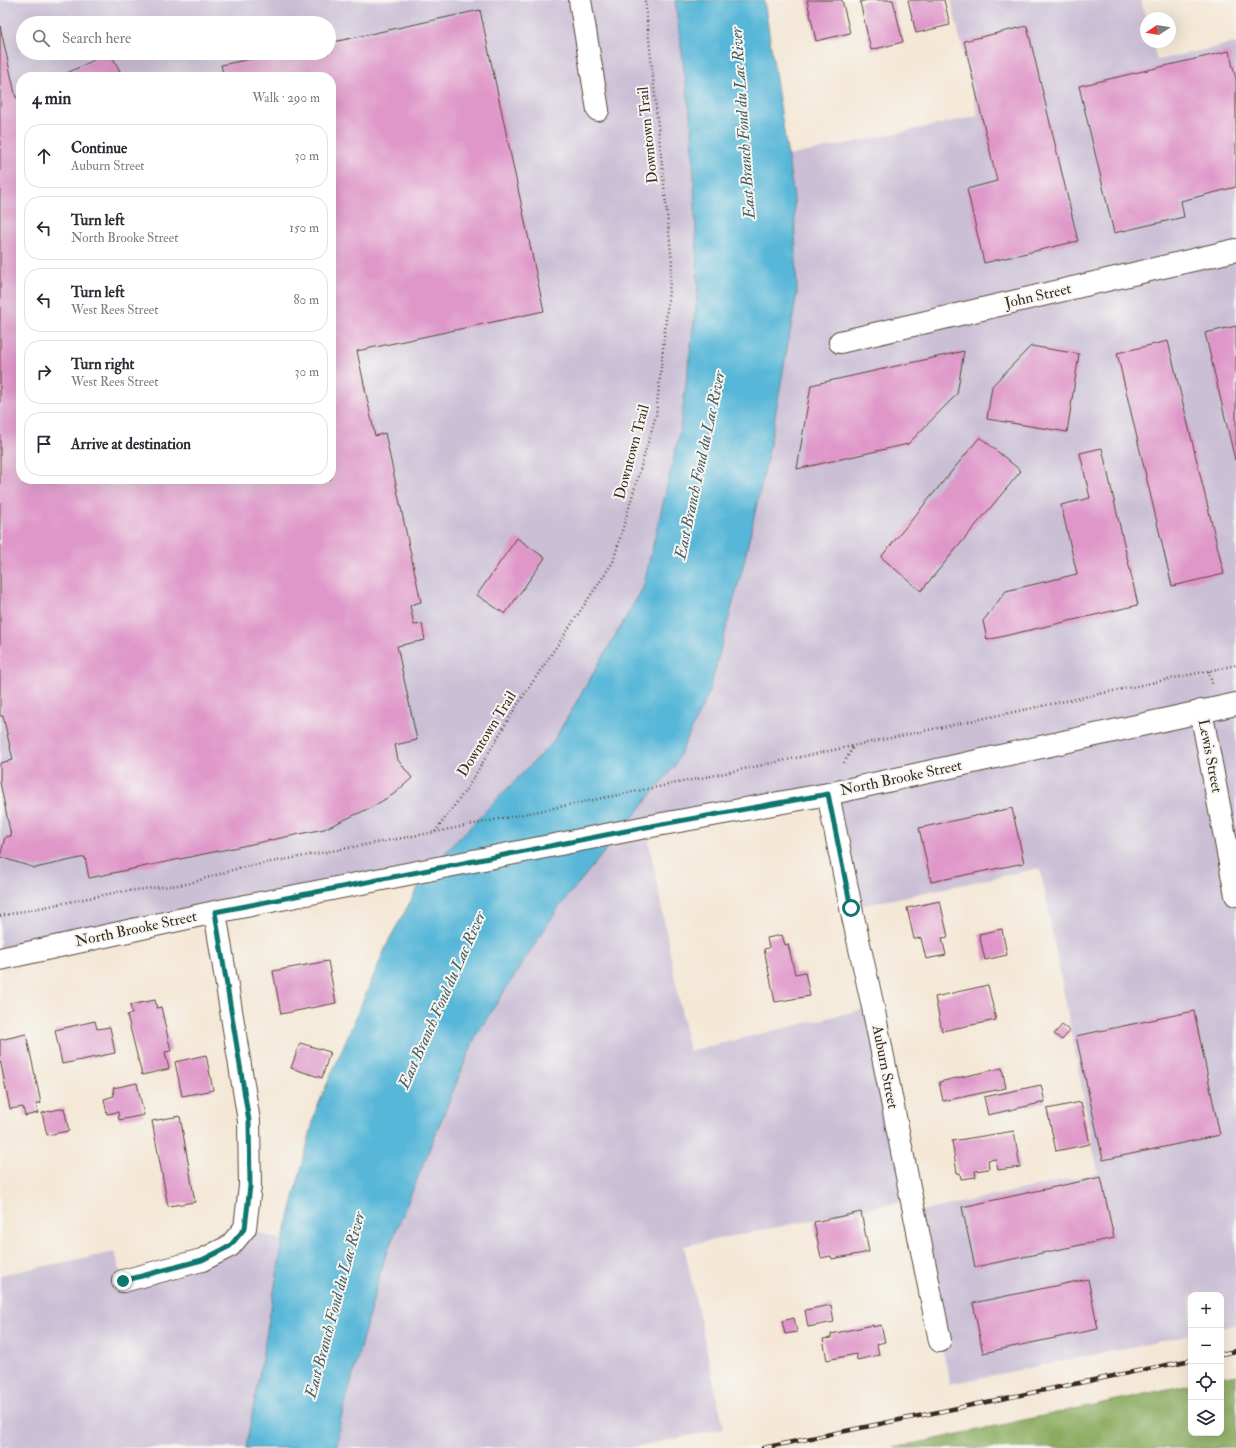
<!DOCTYPE html>
<html lang="en">
<head>
<meta charset="utf-8">
<style>
  body { margin:0; font-family:"IM FELL Double Pica",serif; background:#f7f7f7; color:#2b2b33 }
  .controls { position:absolute; right:12px; bottom:12px; display:grid; overflow:hidden; border-radius:8px; box-shadow:0 4px 16px #0002 }
  .controls button { width:36px; height:36px; display:grid; place-items:center; padding:0; border:0; border-bottom:1px solid #e1e1e2; background:#fff; color:#2b2b33; font:20px sans-serif }
  .compass { position:absolute; left:1140px; top:12px; width:36px; height:36px; border-radius:50%; background:#fff; box-shadow:0 4px 16px #0002; rotate:258deg }
  .stop { position:absolute; width:12px; height:12px; margin:-9px; border:3px solid #0f766e; border-radius:50%; background:#fff }
  .stop.end { background:#0f766e; border-color:#fff; box-shadow:0 1px 4px #0008 }
  .list { margin:0; padding:0; list-style:none }
  h2 { display:flex; justify-content:space-between; align-items:center; height:52px; margin:0; padding:0 16px; font-size:17px }
  h2 small { font-size:13px; font-weight:400; color:#7c7c81 }
  .list li { display:grid; grid-template-columns:26px 1fr auto; gap:12px; align-items:center; box-sizing:border-box; height:64px; margin:0 8px 8px; padding:0 8px; border:1px solid #e1e1e2; border-radius:16px }
  .list b { display:block; font-size:15px; white-space:nowrap }
  .list p { margin:0; font-size:13px; white-space:nowrap; color:#7c7c81 }
  .list em { font-size:13px; font-style:normal; color:#7c7c81 }
  .icon { flex:none; width:22px; height:22px; fill:none; stroke:currentColor; stroke-width:2; stroke-linecap:round; stroke-linejoin:round }
  .map { position:relative; flex:none; width:1236px; height:1448px; overflow:hidden }
  .search { position:absolute; background:#fff; box-shadow:0 4px 16px #0002; left:16px; top:16px; width:320px; height:44px; display:flex; align-items:center; gap:10px; box-sizing:border-box; padding:0 14px; border-radius:22px; color:#7c7c81; font-size:15px }
  .panel { position:absolute; background:#fff; box-shadow:0 4px 16px #0002; left:16px; top:72px; width:320px; height:412px; border-radius:16px }
  .map>svg:first-child { display:block }
</style>
</head>
<body>
<div class="map">
<svg width="1236" height="1448" viewBox="0 0 1236 1448">
  <rect width="100%" height="100%" fill="#f6f6f2"/>
  <filter id="ink" filterUnits="userSpaceOnUse"><feTurbulence type="fractalNoise" baseFrequency=".025" numOctaves="2"/><feDisplacementMap in="SourceGraphic" scale="8" xChannelSelector="R" yChannelSelector="G"/><feConvolveMatrix kernelMatrix="1 2 1 2 8 2 1 2 1" color-interpolation-filters="sRGB"/></filter>
  <filter id="wash" filterUnits="userSpaceOnUse"><feTurbulence type="fractalNoise" baseFrequency=".012" numOctaves="4" result="noise"/><feDisplacementMap in="SourceGraphic" scale="16" xChannelSelector="R" yChannelSelector="G"/><feGaussianBlur stdDeviation="0.9" result="paint"/><feColorMatrix in="noise" values="0 0 0 0 0 0 0 0 0 0 0 0 0 0 0 0 0 1.4 0 .05"/><feComposite in="paint" operator="in"/></filter>
  <g filter="url(#wash)">
    <rect width="100%" height="100%" fill="#f4e7d5"/>
    <path fill="#cbbfd5" fill-rule="evenodd" d="M0 0H675L692 130 698 290 680 431 643 588 553 742 428 870 0 959ZM23 23H329V53H23ZM21 77H331V479H21Z
      M951 0H1141L1146 20V42H1152L1157 60 1236 43V1325L1221 1328V1295H1191V1335L950 1384 914 1213 1098 1173 1040 868 851 908 828 794 646 827 689 1051 873 1007 911 1200 684 1246 724 1429 630 1448H337L340 1422 384 1260 476 1035 559 907 769 450 797 293 794 198 788 156 978 116Z
      M245 1228 283 1241 246 1448H0V1275L115 1252 123 1281 202 1260Z"/>
    <path fill="#8bac61" stroke="#636b40" d="M1236 1375V1448H894L1191 1384V1433H1221V1378Z"/>
    <path fill="#59b7d8" stroke="#4a707b" d="M675 0H764L794 198 797 293 769 450 744 562 709 692 674 767 559 907 476 1035 384 1260 340 1422 337 1448H246L283 1241 316 1110 389 940 428 870 553 742 643 588 680 431 698 290 692 130Z"/>
    <g id="blocks">
      <path fill="#df96c9" d="M807 0H842L850 33 816 41Z
        M867 0H893L903 42 871 50 860 2Z
        M908 0H944L950 25 916 33Z
        M480 10 544 311 357 351 375 436 385 433 421 602 410 605 414 625 422 624 425 640 397 646 417 740 395 745 398 760 412 778 394 794 370 808 324 829 89 878 85 857 35 868 0 857 5 837 11 836 0 782V763L13 760 3 716H0V26L16 98 21 95V479H331V77L206 76 223 73 221 65 280 53H329V43Z
        M1027 26 1078 241 984 263 967 189 997 181 964 41Z
        M1229 51 1236 79V187L1181 201 1184 217 1114 233 1079 86Z
        M111 54 123 77H59L102 56Z
        M1236 326V460H1235L1205 333Z
        M1168 341 1224 574 1172 586 1117 353Z
        M1031 346 1079 354 1067 432 987 419 992 386Z
        M964 351 957 394 908 444 797 469 811 385Z
        M980 437 1021 471 921 591 881 557Z
        M1102 448 1138 605 987 640 983 621 1006 591 1077 574 1061 505 1090 498 1080 453Z
        M517 538 545 558 505 614 477 595Z
        M1012 808 1024 863 931 882 919 828Z
        M940 901 948 937 942 938 946 955 926 959 921 938 914 939 907 908Z
        M1002 929 1007 955 985 960 979 934Z
        M782 935 785 945 788 944 795 974 805 972 810 996 775 1002 764 949 769 948 767 938Z
        M328 961 336 1003 281 1014 273 971Z
        M988 985 996 1020 942 1031 935 997Z
        M155 1000 157 1008 161 1007 171 1051 165 1052 169 1069 142 1075 127 1015 132 1014 130 1005Z
        M1194 1011 1220 1135 1103 1160 1076 1036Z
        M95 1021 97 1029 110 1027 115 1053 62 1064 55 1030Z
        M1062 1025 1070 1031 1062 1040 1054 1034Z
        M26 1034 41 1103 36 1104 38 1113 25 1116 23 1107 10 1109 0 1060V1040Z
        M300 1043 330 1052 322 1078 291 1068Z
        M206 1055 213 1090 182 1096 175 1062Z
        M1002 1068 1006 1088 943 1101 939 1082Z
        M137 1083 144 1115 119 1120 118 1112 107 1114 104 1099 114 1096 113 1088Z
        M1041 1085 1045 1102 988 1115 984 1097Z
        M1081 1102 1090 1144 1056 1151 1047 1109Z
        M64 1108 69 1131 47 1135 42 1113Z
        M180 1116 195 1202 168 1206 152 1121Z
        M1014 1131 1020 1167 998 1170 996 1159 988 1160 989 1169 975 1171 976 1177 961 1179 960 1173H957L952 1141Z
        M1101 1177 1114 1238 975 1267 962 1207Z
        M861 1212 869 1252 832 1259 831 1256 821 1258 814 1222Z
        M1088 1279 1098 1329 983 1353 973 1303Z
        M831 1305 834 1322 808 1327 805 1310Z
        M794 1318 797 1332 785 1334 782 1321Z
        M873 1325V1327L881 1325 885 1342 877 1344 879 1355 857 1360 856 1354 827 1360 823 1339 831 1338V1334Z"/>
    </g>
  </g>
  <g filter="url(#ink)">
    <use href="#blocks" fill-opacity="0" stroke="#574639" stroke-width="1"/>
    <g fill="none" stroke-linecap="round" stroke-linejoin="round">
      <defs>
        <path id="minor" d="M580 0 598 110
          M840 342 1236 250
          M1201 711 1236 895
          M828 794 851 908 873 1007 940 1341
          M0 959 215 912 646 827 828 794 1236 704
          M123 1281 202 1260 230 1246 245 1228 250 1186 249 1121 215 912"/>
      </defs>
      <use href="#minor" stroke="#574639" stroke-width="24"/>
      <path stroke="#574639" stroke-width="2.5" stroke-dasharray="1 3" stroke-linecap="butt" d="M1209 671 1212 684
        M844 763 853 747
        M435 832 468 787 514 710 613 562 656 415 672 262 645 0
        M0 916 118 892 187 884 239 868 435 832 687 781 1236 665"/>
      <use href="#minor" stroke="#fff" stroke-width="22"/>
      <defs>
        <path id="rail" d="M1221 1354 1236 1351
          M763 1448 1191 1360"/>
      </defs>
      <use href="#rail" stroke="#3b2a1e" stroke-width="4.5"/>
      <use href="#rail" stroke="#f6f6f2" stroke-width="3" stroke-dasharray="9" stroke-linecap="butt"/>
    </g>
  </g>
  <g fill="none" stroke-linecap="round" stroke-linejoin="round" filter="url(#ink)">
    <path stroke="#0f766e" stroke-width="5" d="M123 1281 202 1260 230 1246 245 1228 250 1186 249 1121 215 912 646 827 828 794 851 908"/>
  </g>
  <g text-anchor="middle" dominant-baseline="central" stroke-width="4" stroke-linejoin="round" paint-order="stroke">
    <g font-size="15" fill="#3b2a1e" stroke="#f6f6f2">
      <text transform="translate(648 135) rotate(-96)">Downtown Trail</text>
      <text transform="translate(1038 296) rotate(-13)">John Street</text>
      <text transform="translate(632 452) rotate(-75)">Downtown Trail</text>
      <text transform="translate(487 734) rotate(-58)">Downtown Trail</text>
      <text transform="translate(1210 756) rotate(79)">Lewis Street</text>
      <text transform="translate(901 778) rotate(-12)">North Brooke Street</text>
      <text transform="translate(136 929) rotate(-12)">North Brooke Street</text>
      <text transform="translate(885 1067) rotate(79)">Auburn Street</text>
    </g>
    <g font-size="16" font-style="italic" fill="#465b5f" stroke="#f6f6f2">
      <text transform="translate(743 123) rotate(-94)">East Branch Fond du Lac River</text>
      <text transform="translate(700 465) rotate(-78)">East Branch Fond du Lac River</text>
      <text transform="translate(442 1000) rotate(-66)">East Branch Fond du Lac River</text>
      <text transform="translate(335 1305) rotate(-75)">East Branch Fond du Lac River</text>
    </g>
  </g>
</svg>
<div class="controls">
<button>+</button>
<button>−</button>
<button><svg class="icon" aria-label="locate" viewBox="0 0 24 24"><circle cx="12" cy="12" r="6"/><path d="M12 2v4M12 18v4M2 12h4M18 12h4"/></svg></button>
<button><svg class="icon" aria-label="layers" viewBox="0 0 24 24"><path d="M12 4l9 5-9 5-9-5zM3 14l9 5 9-5"/></svg></button>
</div>
<svg class="compass" viewBox="-18 -18 36 36"><path d="M0-13l5 13h-10z" fill="#e53935"/><path d="M0 13l5-13h-10z" fill="#7c7c81"/></svg>
<div class="stop" style="left:851px;top:908px"></div>
<div class="stop end" style="left:123px;top:1281px"></div>
<div class="search"><svg class="icon" aria-label="search" viewBox="0 0 24 24"><circle cx="10" cy="10" r="6"/><path d="M15 15l6 6"/></svg>Search here</div>
<section class="panel">
<h2>4 min<small>Walk · 290 m</small></h2>
<ul class="list">
<li><svg class="icon" aria-label="ahead" viewBox="0 0 24 24"><path d="M12 20V5M6 11l6-6 6 6"/></svg><div><b>Continue</b><p>Auburn Street</p></div><em>30 m</em></li>
<li><svg class="icon" aria-label="left" viewBox="0 0 24 24"><path d="M17 20v-9H6M10 6l-5 5 5 5"/></svg><div><b>Turn left</b><p>North Brooke Street</p></div><em>150 m</em></li>
<li><svg class="icon" aria-label="left" viewBox="0 0 24 24"><path d="M17 20v-9H6M10 6l-5 5 5 5"/></svg><div><b>Turn left</b><p>West Rees Street</p></div><em>80 m</em></li>
<li><svg class="icon" aria-label="right" viewBox="0 0 24 24"><path d="M7 20v-9h11M14 6l5 5-5 5"/></svg><div><b>Turn right</b><p>West Rees Street</p></div><em>30 m</em></li>
<li><svg class="icon" aria-label="arrive" viewBox="0 0 24 24"><path d="M6 21V4h12l-3 4 3 4H6"/></svg><div><b>Arrive at destination</b></div></li>
</ul>
</section>
</div>
</body>
</html>
